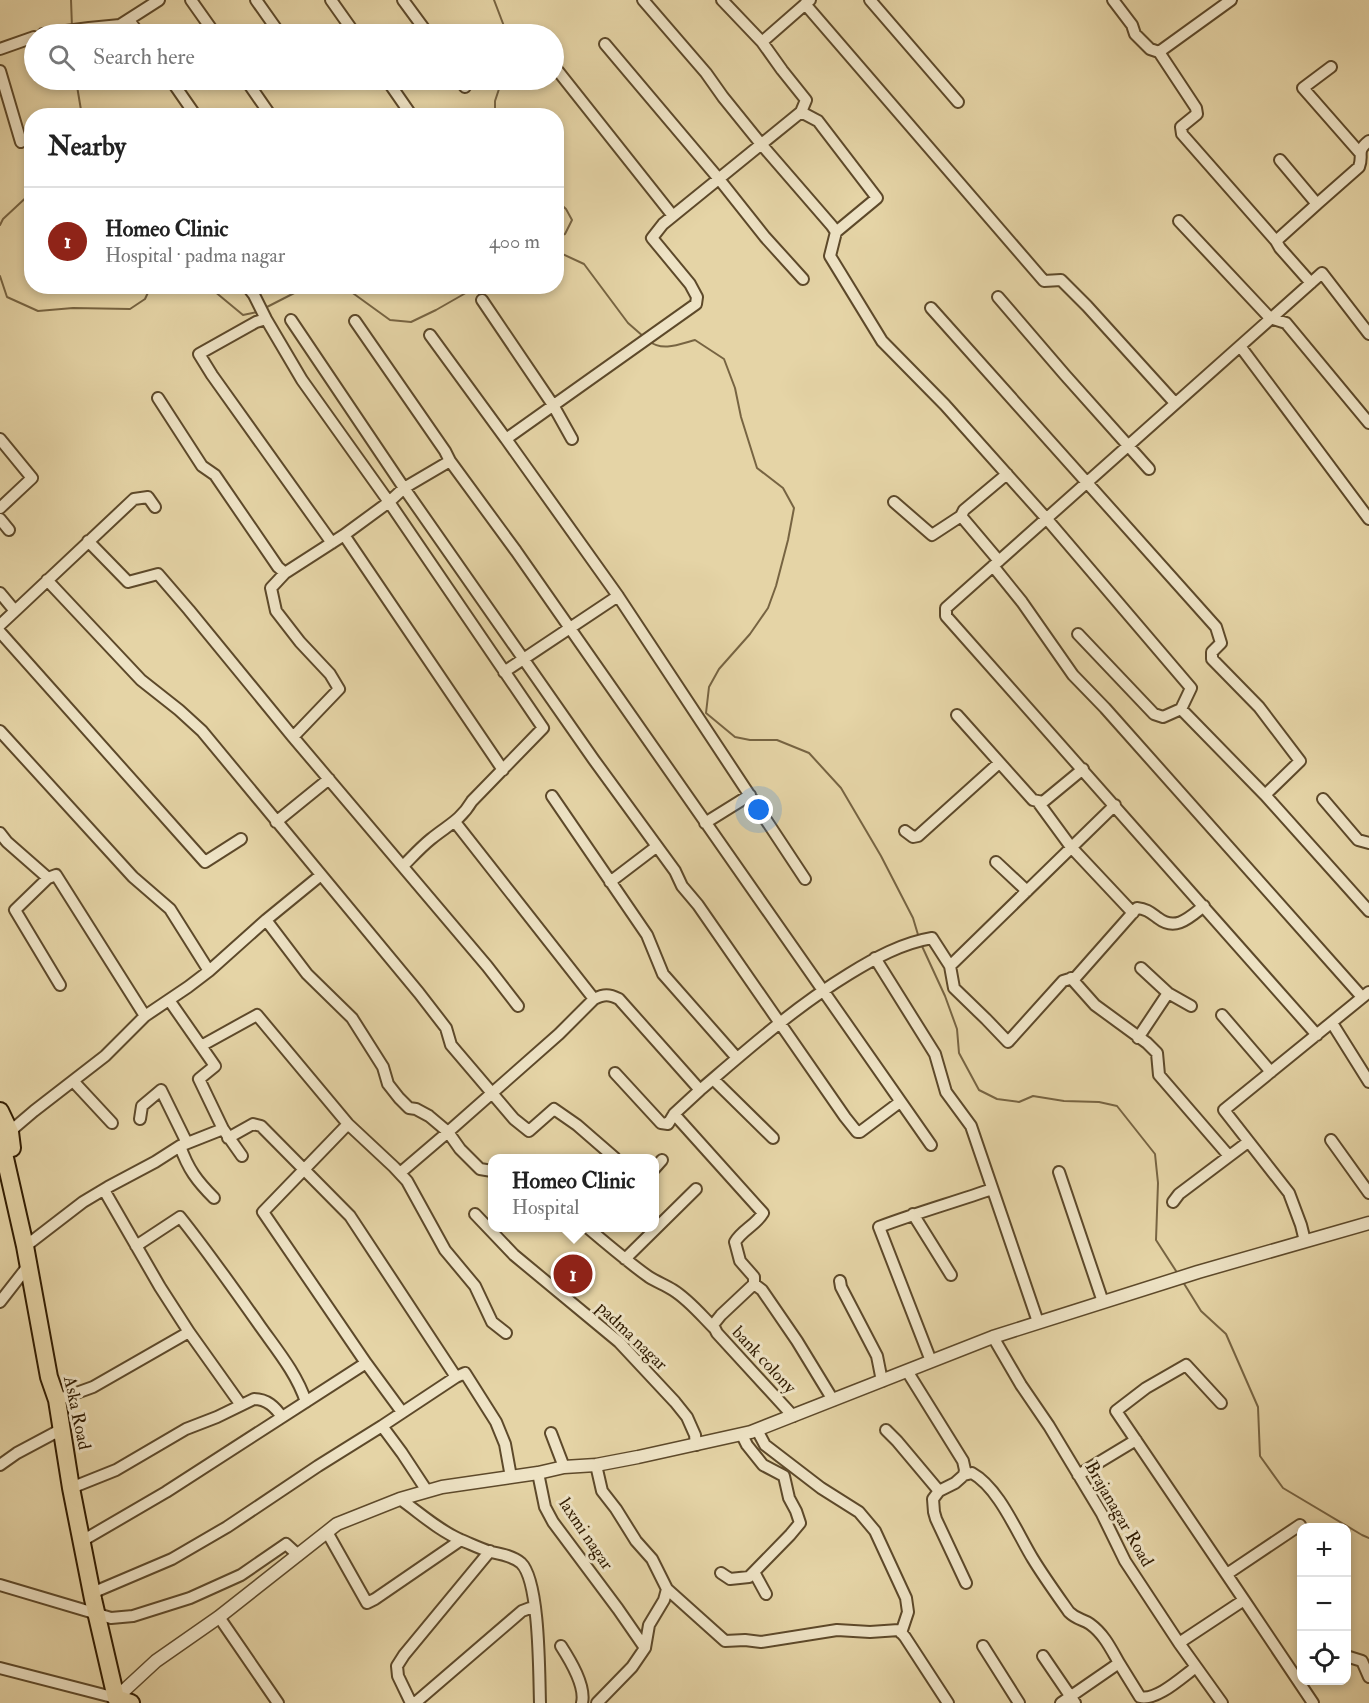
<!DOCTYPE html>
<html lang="en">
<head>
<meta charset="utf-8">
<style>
  body { margin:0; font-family:"IM FELL Double Pica",serif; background:#f6f6f6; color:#222 }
  .controls { position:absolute; right:18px; bottom:18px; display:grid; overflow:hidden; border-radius:12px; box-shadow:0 3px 9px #0003 }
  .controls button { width:54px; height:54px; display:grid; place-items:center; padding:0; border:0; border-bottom:2px solid #e0e0e0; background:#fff; color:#222; font:30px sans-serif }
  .you { position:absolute; left:759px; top:810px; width:21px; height:21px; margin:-15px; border:4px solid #fff; border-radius:50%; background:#1a73e8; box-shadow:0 0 0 9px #1a73e833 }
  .badge { display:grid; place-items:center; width:39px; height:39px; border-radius:50%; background:#8f2418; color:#fff; font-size:20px; font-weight:700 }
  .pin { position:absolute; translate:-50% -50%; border:3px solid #fff; box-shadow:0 2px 6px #0006 }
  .popup { position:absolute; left:488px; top:1154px; width:171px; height:78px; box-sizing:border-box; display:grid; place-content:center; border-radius:12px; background:#fff; filter:drop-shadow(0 2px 4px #0005); font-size:20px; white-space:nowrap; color:#767676 }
  .popup b { font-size:22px; color:#222 }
  .popup::after { content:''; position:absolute; left:50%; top:100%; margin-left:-12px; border:12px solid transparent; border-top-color:#fff }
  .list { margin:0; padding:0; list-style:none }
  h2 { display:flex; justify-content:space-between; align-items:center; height:78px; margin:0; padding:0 24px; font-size:26px }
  h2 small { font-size:20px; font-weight:400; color:#767676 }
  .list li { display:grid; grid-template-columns:39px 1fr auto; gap:18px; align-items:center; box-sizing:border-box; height:108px; padding:0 24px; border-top:2px solid #e0e0e0 }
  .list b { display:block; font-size:22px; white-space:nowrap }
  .list p { margin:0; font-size:20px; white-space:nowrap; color:#767676 }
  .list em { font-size:20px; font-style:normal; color:#767676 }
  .icon { flex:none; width:33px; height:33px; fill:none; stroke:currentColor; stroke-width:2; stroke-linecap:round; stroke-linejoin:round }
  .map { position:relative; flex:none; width:1369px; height:1703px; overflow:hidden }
  .search { position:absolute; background:#fff; box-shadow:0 3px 9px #0003; left:24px; top:24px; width:540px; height:66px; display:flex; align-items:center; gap:15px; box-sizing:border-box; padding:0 21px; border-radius:33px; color:#767676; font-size:22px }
  .panel { position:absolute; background:#fff; box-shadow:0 3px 9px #0003; left:24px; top:108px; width:540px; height:186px; border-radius:24px }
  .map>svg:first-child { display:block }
</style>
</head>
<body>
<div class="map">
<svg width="1369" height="1703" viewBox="0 0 1369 1703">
  <rect width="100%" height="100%" fill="#e5d4a6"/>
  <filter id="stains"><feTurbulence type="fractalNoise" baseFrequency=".00333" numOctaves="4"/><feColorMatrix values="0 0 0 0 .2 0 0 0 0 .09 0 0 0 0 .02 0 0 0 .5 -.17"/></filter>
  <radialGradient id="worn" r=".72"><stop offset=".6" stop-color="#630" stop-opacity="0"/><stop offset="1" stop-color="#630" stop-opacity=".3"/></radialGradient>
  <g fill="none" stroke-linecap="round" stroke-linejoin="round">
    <path stroke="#776442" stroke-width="2" d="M71 0 72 27
      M494 0 507 34
      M76 80 82 116
      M495 116V101L502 80
      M556 200 566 209 572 220 565 234 556 237
      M0 225 3 219 32 192
      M556 251 584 264 628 323 644 337
      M0 276 7 297 38 311 73 308 130 309 145 299 151 286
      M208 286 243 315 257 312
      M343 286 390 320 411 322 436 310 478 286
      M265 308 308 286
      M649 341C662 352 680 344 695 340L724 359 735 388 741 417 757 468 783 488 794 508 788 540 776 586 768 608 750 634 719 669 709 687 706 713 735 737 750 740H777L809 753 841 788 881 856 913 918 919 938
      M921 944 945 996 957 1029 959 1053 979 1090 997 1099 1019 1102 1033 1096 1064 1101 1099 1102 1117 1106 1155 1154 1158 1183 1156 1240 1178 1274
      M1183 1282 1201 1311 1226 1334 1258 1407 1260 1456 1283 1488 1362 1535 1369 1538"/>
    <defs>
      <path id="minor" d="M191 0 215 34
        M256 0 280 34
        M331 0 355 34
        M403 0 428 34
        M643 0 706 73 723 97 761 144 832 226 836 232
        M722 0 762 42
        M870 0 958 102
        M1113 0 1132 25 1135 34 1150 49 1159 52 1196 108 1197 114 1181 127 1182 134 1276 241 1280 248 1311 283
        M805 4 1044 281 1061 280 1087 306 1175 403
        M129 20 139 34
        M43 34 89 28 120 25 159 0
        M605 44 719 179 765 237 803 279
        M0 49 34 37
        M1159 52 1231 0
        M554 66 673 216
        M1331 67 1303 88 1360 153
        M0 71 21 142
        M171 80 196 116
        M246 80 271 116
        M311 80 312 81
        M387 80 412 116
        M459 80 465 87
        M801 112 818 121 877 198 836 232 830 256 882 341 945 405 1046 518 1191 688 1181 709 1163 717 1154 714 1078 634
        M1317 204 1359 167C1364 154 1355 152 1369 141
        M1179 221 1270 318 1286 323 1369 423
        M1276 241 1317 204 1280 160
        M247 286 254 295 266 319 302 380 389 502 543 728 472 801C460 821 448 825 431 839 421 847 412 857 403 866
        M998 297 1065 375 1149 469
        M482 300 553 405 572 439
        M931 308 1216 627 1221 643 1212 652V659L1259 707 1300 761 1265 795
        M266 319 256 322 199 354 212 375 332 543
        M291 320 404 488 594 760 675 871 682 886 698 905 845 1117 857 1132H860L900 1102
        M355 321 445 451 450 461
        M430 335 506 439
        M1240 346 1369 519
        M158 398 202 466 215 475 278 567 285 573
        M0 439 32 478 0 508
        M894 502 932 535 961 516 964 510 1007 474
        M961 516 999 561
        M0 519 9 530
        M344 535 503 770
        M88 541 128 582 158 574 189 610 293 737 487 966 518 1006
        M993 566 1022 602 1073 675 1105 708 1362 997
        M47 580 141 680 179 710 202 731 419 993 446 1028 451 1045 514 1119 529 1131 554 1109 577 1125 615 1158
        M0 593 15 611 0 625
        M618 596 805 879
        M15 611 134 499 148 497 155 507
        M0 632 205 862 241 839
        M504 672 618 596 506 439 696 304 697 297 690 284 652 238 663 224 801 112 806 100 782 70 762 42 810 0
        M1181 709 1265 795 1369 911
        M957 715 1033 800 1043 802 1083 769
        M0 731 133 877 170 909 209 971
        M293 737 339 689 330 674 300 642 276 611 271 588 285 573 344 535 389 502 404 488 450 461 516 551 931 1145
        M552 796 647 935 663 974 737 1058
        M1323 799 1358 840 1369 843
        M1038 802 1071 847 1133 913
        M276 822 329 779
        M455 822 594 999 559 1034 448 1132 460 1149 480 1169 492 1171
        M705 823 750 795
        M905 831 913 837 918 836 999 763
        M0 833 7 842 48 878
        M996 862 1027 891
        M610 882 656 847
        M266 920 307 974 352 1018 383 1067 388 1084 399 1098 409 1108 416 1109 429 1116 448 1132 400 1173
        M875 958 935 1054 946 1092 971 1126 1038 1322
        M950 966 1115 805
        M1141 968 1168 993 1191 1006
        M1071 978 1095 1005 1147 1043 1157 1053 1159 1075 1229 1156
        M60 985 15 910 48 878 56 875 145 1016
        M594 999C604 994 609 994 619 999L700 1090 674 1114 763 1213C756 1225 742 1230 735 1242L740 1261 754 1277V1284L721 1315 713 1325 717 1333 793 1416
        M169 1000 215 1066 199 1079 223 1129 242 1156
        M1222 1015 1271 1072
        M1332 1023 1369 1082
        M1317 1035 946 616V608L1322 273 1369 334
        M1138 1038 1168 993
        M201 1046 257 1015 348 1124 394 1167 407 1181 445 1250 475 1286 492 1322 506 1333
        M615 1073 661 1123 668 1124 674 1114
        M713 1079 773 1138
        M73 1081 112 1123
        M700 1090C748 1049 795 1007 849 974 875 958 902 943 932 938L950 966 954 988 986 1019 1008 1042 1063 981 1076 977 1137 908C1147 909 1151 913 1158 918 1176 932 1190 917 1204 906
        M140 1119 142 1106 161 1090 187 1143
        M348 1124 263 1212 366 1363
        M7 1134 34 1111 105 1056 145 1016 188 987 209 971 266 920 321 875
        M228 1138 253 1124 261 1126 350 1216 456 1377
        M1331 1140 1369 1193
        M180 1146C188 1169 197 1181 214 1198
        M654 1169 662 1160
        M1059 1172 1103 1302
        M104 1190 160 1287 189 1332
        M1173 1202 1179 1194 1248 1142
        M475 1214 514 1255 619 1342 675 1402 687 1417 695 1435 696 1445
        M913 1214 951 1275
        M588 1228C608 1245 628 1262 649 1277 657 1282 665 1285 673 1290 689 1300 701 1315 714 1328
        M1305 1241 1301 1225 1289 1193 1224 1110 1369 992
        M31 1242 83 1202 108 1187 155 1162 180 1146 223 1129
        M136 1246 180 1217C208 1252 234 1289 260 1326 277 1350 297 1374 306 1402
        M625 1259 696 1189
        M840 1281 841 1287 877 1356 882 1381
        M754 1284 762 1290 797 1341 833 1400
        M0 1302 28 1266
        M993 1337 1021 1385 1049 1426 1102 1514 1125 1561 1179 1643 1222 1703
        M931 1361 879 1227C916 1213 955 1202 992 1189
        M907 1371 963 1461 965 1470 964 1475 955 1483 939 1491 933 1499 934 1512 936 1519 966 1583
        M57 1400 93 1387 189 1332 241 1405
        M1221 1403 1186 1365 1146 1388 1116 1411 1244 1600
        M382 1426 402 1453 427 1491
        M757 1430 765 1445 821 1488 859 1512 875 1531 906 1598 908 1612 901 1633
        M886 1430 897 1441 939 1491
        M551 1433 564 1467
        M0 1465 17 1453 62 1429
        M596 1465 602 1491 616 1509 636 1541 652 1559 667 1589 664 1600 649 1625 645 1648
        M538 1473 545 1507 553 1522 618 1609 645 1648 632 1667 597 1703
        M964 1475 972 1473C999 1488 1017 1533 1033 1559 1044 1577 1057 1595 1069 1612 1077 1620 1083 1619 1090 1624 1104 1634 1111 1649 1119 1663
        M1078 1475 1136 1440
        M71 1488 116 1470 186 1429 217 1417 254 1399C267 1399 275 1407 282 1417
        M400 1499C420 1513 438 1530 461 1540 471 1544 481 1549 491 1552 501 1554 513 1556 521 1563 540 1581 539 1675 540 1703
        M327 1532 367 1603 375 1599 461 1540
        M82 1541 166 1492 366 1363 402 1412
        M754 1572 766 1594
        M721 1573 730 1579 749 1577 790 1535 800 1523 796 1511 789 1498 784 1476 763 1465 747 1445 742 1435
        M1227 1574 1300 1525
        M0 1585 111 1618 133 1616 190 1598 241 1575 286 1544 298 1555
        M667 1589 725 1641 745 1640 761 1642 837 1630 870 1632 899 1630 905 1637 948 1703
        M92 1593 172 1559 227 1527 318 1466 382 1426 456 1377 465 1373 496 1422 505 1444 511 1477
        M219 1617 278 1703
        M1179 1643 1244 1600 1313 1703
        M561 1646C570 1660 586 1686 582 1703
        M983 1646 1019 1703
        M1043 1656 1075 1703
        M1346 1656 1362 1661 1369 1677
        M0 1668 116 1698
        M411 1703 398 1676 397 1666 404 1655 490 1551
        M415 1703 522 1611 530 1608H534
        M1061 1703 1119 1663 1140 1697C1157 1701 1182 1677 1196 1667"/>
      <path id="tertiary" d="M116 1698 156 1661 219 1617 337 1524 400 1499 442 1487 538 1473 564 1467 596 1465 638 1457 751 1432 993 1337 1198 1272 1369 1223"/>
      <path id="trunk" d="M0 1111 10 1132 12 1148
        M0 1136 25 1246 49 1377 57 1400 71 1488 93 1599 116 1698 131 1703"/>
    </defs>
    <use href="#minor" stroke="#5d492a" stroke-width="14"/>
    <use href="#tertiary" stroke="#5d492a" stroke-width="15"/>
    <use href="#trunk" stroke="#301b00" stroke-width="20"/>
    <use href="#minor" stroke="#eee3c5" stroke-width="10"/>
    <use href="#tertiary" stroke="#eee3c5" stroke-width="12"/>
    <use href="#trunk" stroke="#e5d4a6" stroke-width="16"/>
  </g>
  <g text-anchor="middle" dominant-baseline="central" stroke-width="6" stroke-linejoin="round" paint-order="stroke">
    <g font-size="18" fill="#301b00" stroke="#eee3c5">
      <text transform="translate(632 1336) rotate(44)">padma nagar</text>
      <text transform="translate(764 1360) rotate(47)">bank colony</text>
      <text transform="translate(77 1413) rotate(78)">Aska Road</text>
      <text transform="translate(1119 1514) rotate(60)">Brajanagar Road</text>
      <text transform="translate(586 1534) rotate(56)">laxmi nagar</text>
    </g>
  </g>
  <rect width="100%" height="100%" filter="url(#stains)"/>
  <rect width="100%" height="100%" fill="url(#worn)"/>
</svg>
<div class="controls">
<button>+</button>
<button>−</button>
<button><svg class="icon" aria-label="locate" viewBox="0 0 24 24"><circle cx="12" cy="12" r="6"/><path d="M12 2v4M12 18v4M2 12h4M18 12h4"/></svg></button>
</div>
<div class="you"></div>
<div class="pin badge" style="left:573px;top:1274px">1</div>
<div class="popup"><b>Homeo Clinic</b>Hospital</div>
<div class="search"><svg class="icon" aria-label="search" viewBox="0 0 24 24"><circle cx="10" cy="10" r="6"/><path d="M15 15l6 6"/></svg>Search here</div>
<section class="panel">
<h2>Nearby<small></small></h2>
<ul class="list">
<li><span class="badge">1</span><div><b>Homeo Clinic</b><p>Hospital · padma nagar</p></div><em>400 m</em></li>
</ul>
</section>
</div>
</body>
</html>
